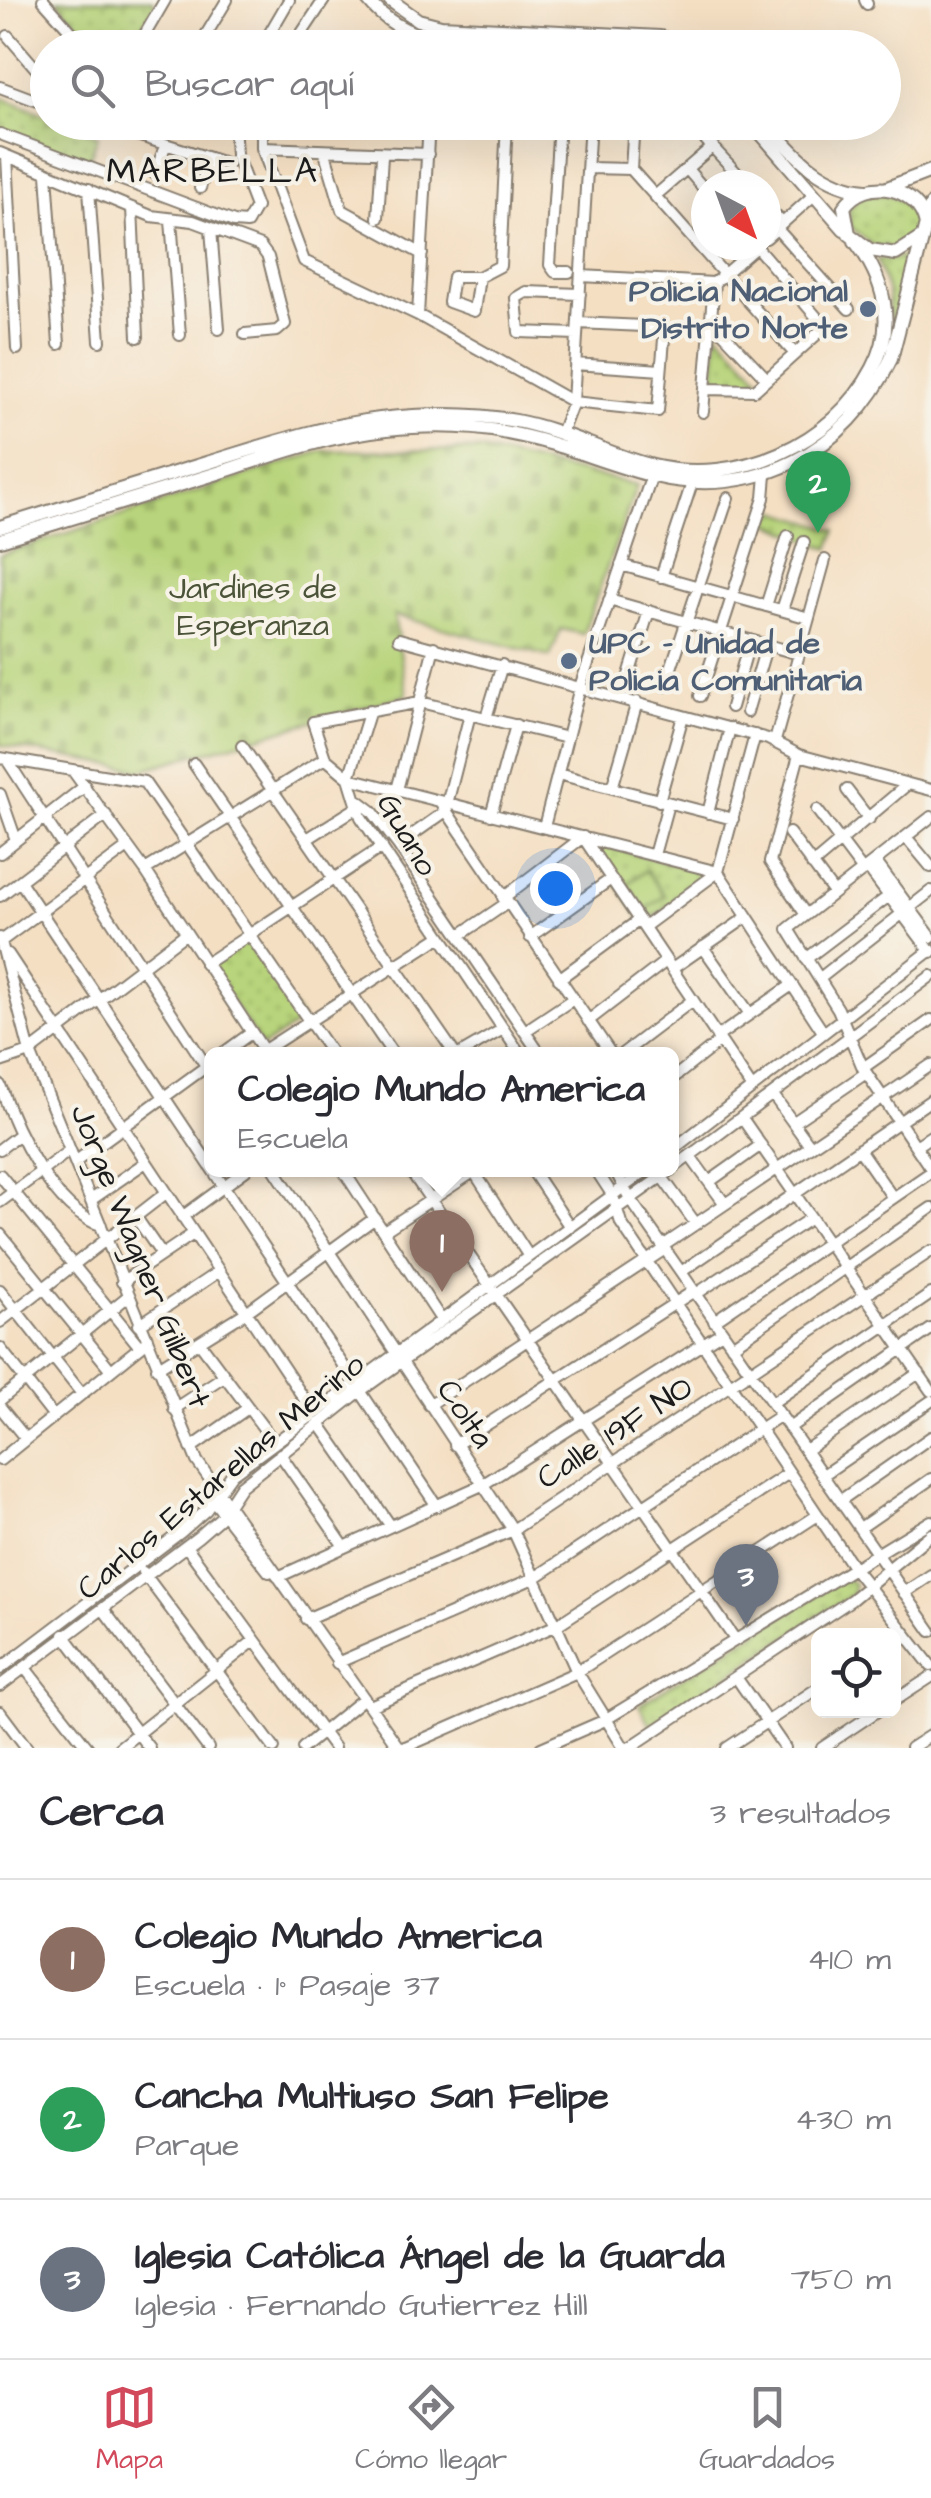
<!DOCTYPE html>
<html lang="es">
<head>
<meta charset="utf-8">
<style>
  body { margin:0; font-family:"Architects Daughter",sans-serif; background:#f7f7f7; color:#2b2b33 }
  .controls { position:absolute; right:30px; bottom:30px; display:grid; overflow:hidden; border-radius:15px; box-shadow:0 10px 40px #0002 }
  .controls button { width:90px; height:90px; display:grid; place-items:center; padding:0; border:0; border-bottom:2px solid #e1e1e2; background:#fff; color:#2b2b33; font:50px sans-serif }
  .compass { position:absolute; left:691px; top:170px; width:90px; height:90px; border-radius:50%; background:#fff; box-shadow:0 10px 40px #0002; rotate:139deg }
  .you { position:absolute; left:555px; top:888px; width:35px; height:35px; margin:-25px; border:8px solid #fff; border-radius:50%; background:#1a73e8; box-shadow:0 0 0 15px #1a73e833 }
  .badge { display:grid; place-items:center; width:65px; height:65px; border-radius:50%; background:#d1495b; color:#fff; font-size:32px; font-weight:700 }
  .pin { position:absolute; translate:-50% -82px; filter:drop-shadow(0 2px 5px #0008) }
  .pin::after { content:''; position:absolute; top:52px; width:35px; height:30px; background:inherit; clip-path:polygon(0 0,100% 0,50% 100%) }
  .popup { position:absolute; left:204px; top:1047px; width:475px; height:130px; box-sizing:border-box; display:grid; place-content:center; border-radius:15px; background:#fff; filter:drop-shadow(0 2px 8px #0005); font-size:32px; white-space:nowrap; color:#7c7c81 }
  .popup b { font-size:38px; color:#2b2b33 }
  .popup::after { content:''; position:absolute; left:50%; top:100%; margin-left:-20px; border:20px solid transparent; border-top-color:#fff }
  .list { margin:0; padding:0; list-style:none }
  h2 { display:flex; justify-content:space-between; align-items:center; height:130px; margin:0; padding:0 40px; font-size:42px }
  h2 small { font-size:32px; font-weight:400; color:#7c7c81 }
  .list li { display:grid; grid-template-columns:65px 1fr auto; gap:30px; align-items:center; box-sizing:border-box; height:160px; padding:0 40px; border-top:2px solid #e1e1e2 }
  .list b { display:block; font-size:38px; white-space:nowrap }
  .list p { margin:0; font-size:32px; white-space:nowrap; color:#7c7c81 }
  .list em { font-size:32px; font-style:normal; color:#7c7c81 }
  .icon { flex:none; width:55px; height:55px; fill:none; stroke:currentColor; stroke-width:2; stroke-linecap:round; stroke-linejoin:round }
  .map { position:relative; flex:none; width:931px; height:1748px; overflow:hidden }
  .search { position:absolute; background:#fff; box-shadow:0 10px 40px #0002; left:30px; right:30px; top:30px; height:110px; display:flex; align-items:center; gap:25px; box-sizing:border-box; padding:0 35px; border-radius:55px; color:#7c7c81; font-size:38px }
  .sheet { height:610px; background:#fff }
  nav { display:flex; justify-content:space-around; align-items:center; box-sizing:border-box; height:140px; border-top:2px solid #e1e1e2; background:#fff; font-size:28px; color:#7c7c81 }
  nav a { display:grid; justify-items:center; gap:5px }
  nav .on { color:#d1495b }
  .map>svg:first-child { display:block }
</style>
</head>
<body>
<div class="map">
<svg width="931" height="1748" viewBox="0 0 931 1748">
  <defs>
    <pattern id="cemetery-stones" width="16" height="16" patternUnits="userSpaceOnUse" patternTransform="scale(2.5)"><rect width="16" height="16" fill="#b8d47b"/><path d="M2 7V4a2 2 0 0 1 4 0v3zM10 15v-3a2 2 0 0 1 4 0v3z" fill="#9eb56a"/></pattern>
    <pattern id="park-dots" width="8" height="8" patternUnits="userSpaceOnUse" patternTransform="scale(2.5)"><rect width="8" height="8" fill="#b8d47b"/><path d="M2 2h.1M6 6h.1" fill="none" stroke="#9eb56a" stroke-width="1.8" stroke-linecap="round"/></pattern>
  </defs>
  <rect width="100%" height="100%" fill="#f7f3e8"/>
  <filter id="ink" filterUnits="userSpaceOnUse"><feTurbulence type="fractalNoise" baseFrequency=".01" numOctaves="2"/><feDisplacementMap in="SourceGraphic" scale="20" xChannelSelector="R" yChannelSelector="G"/><feConvolveMatrix kernelMatrix="1 2 1 2 8 2 1 2 1" color-interpolation-filters="sRGB"/></filter>
  <filter id="wash" filterUnits="userSpaceOnUse"><feTurbulence type="fractalNoise" baseFrequency=".0048" numOctaves="4" result="noise"/><feDisplacementMap in="SourceGraphic" scale="40" xChannelSelector="R" yChannelSelector="G"/><feGaussianBlur stdDeviation="2.25" result="paint"/><feColorMatrix in="noise" values="0 0 0 0 0 0 0 0 0 0 0 0 0 0 0 0 0 1.4 0 .05"/><feComposite in="paint" operator="in"/></filter>
  <g filter="url(#wash)">
    <rect width="100%" height="100%" fill="#f4dfc3"/>
    <path fill="url(#cemetery-stones)" stroke="#6a784c" stroke-width="2.5" d="M481 450 637 485 583 634 561 629 550 657 394 615 407 695 141 770 0 745V555L322 451Z"/>
    <path fill="url(#park-dots)" stroke="#6a784c" stroke-width="2.5" d="M57 0H152L155 5 130 47C99 48 75 22 57 0Z
      M0 97 47 116 48 122 66 123 98 135 87 165 0 131Z
      M883 194C906 200 924 213 912 238L896 249 872 245 851 227 849 209 862 196Z
      M913 252 896 322 890 321 888 293 877 259H898Z
      M718 332 759 377 752 385 714 383Z
      M767 508 836 530 829 549 762 520Z
      M588 841 712 874 644 924Z
      M248 940 302 1021 262 1047 209 967Z
      M845 1577 854 1584 853 1594 651 1726 639 1705Z"/>
    <path fill="#b8d47b" stroke="#6a784c" stroke-width="2.5" d="M646 870 665 896 645 910 627 884Z"/>
  </g>
  <g filter="url(#ink)">
    <g fill="none" stroke-linecap="round" stroke-linejoin="round">
      <defs>
        <path id="minor" d="M43 0 77 38 96 48
          M865 0 867 4
          M8 36 39 72 48 75
          M137 48 165 0
          M198 48 227 0
          M261 48 289 0
          M292 48 324 0
          M0 87 48 105
          M96 122 228 164
          M262 122V148L304 261 418 315 573 402 658 411 665 327 578 323
          M559 122 550 265 555 272H569
          M689 122 748 185
          M0 134 234 222 247 223 256 207 236 155 234 122
          M262 148 428 154
          M0 153 151 216 193 221 260 246 268 257 285 324 277 331 245 334
          M325 153 342 210 422 254
          M7 156 17 349
          M588 168 631 169 795 354
          M631 169 634 122
          M687 169 706 191
          M47 174 59 344
          M155 174 165 146
          M200 188 210 159
          M89 189 100 341
          M655 196 713 146
          M766 205 782 223
          M132 208 138 337
          M378 218 382 156
          M171 220 180 335
          M211 229 219 329
          M777 229 849 309
          M766 238 814 195
          M581 276 714 283
          M479 277 474 311 449 302 453 277H479L500 266 507 122
          M418 315 429 122
          M711 320 767 379
          M577 334 519 332 516 298 526 292 580 294
          M575 364 661 370
          M706 389 755 390 825 327 755 245
          M703 412 714 283 758 245
          M561 433 573 402 590 122
          M621 565 809 618
          M661 577 692 483
          M609 600 799 654
          M766 606 788 536
          M782 610 804 542
          M399 639 768 739 799 755 931 790
          M629 675 649 611
          M665 686 728 498
          M700 696 764 498 766 475
          M731 707 750 640
          M370 710 349 778 361 817 520 1054
          M747 712 767 644
          M486 718 502 665
          M567 738 420 702 313 722 325 758 349 778 718 872 823 1032
          M775 741 825 560
          M242 746 455 1054
          M799 755 770 862 806 915
          M0 758 144 782 332 1054
          M7 760 212 1075
          M194 764 393 1054
          M73 771 145 870 266 1054
          M558 774 733 819
          M612 788 637 702
          M397 790 434 647
          M847 790 869 819
          M0 794 16 840
          M355 798 372 811 398 845 540 1054
          M659 801 683 716
          M441 803 611 1054
          M447 804 470 714
          M817 810 863 871
          M708 813 730 728
          M491 815 516 725
          M931 817 788 929 838 1009 863 1068 931 1169
          M544 827 580 687 652 475
          M789 833 834 893
          M583 837 752 1088
          M906 837 931 867
          M307 839 358 807
          M398 845 446 811
          M0 853 85 786
          M654 855 668 804
          M875 861 931 937
          M812 865 908 784
          M867 867 931 952
          M145 870 325 758
          M20 881 437 1506
          M0 896 106 815
          M503 898 583 837
          M644 927 718 872 755 735
          M460 935 507 903
          M530 937 611 879
          M0 938 30 1052 197 1461 399 1748
          M0 942 128 847
          M703 947 750 1014
          M8 954 313 1412
          M806 959 889 896
          M205 964 382 847
          M672 969 747 917
          M559 979 639 920
          M819 979 931 891
          M588 1021 666 961
          M525 1031 573 999
          M717 1037 792 985
          M263 1051 440 937
          M222 1054 251 1033
          M460 1054 503 1029
          M622 1054 693 1000
          M0 1062 30 1052 185 934
          M863 1068 931 1020
          M672 1079 720 1041
          M0 1085C15 1129 53 1211 101 1225
          M773 1095 810 1146
          M742 1118 931 1391
          M794 1122 866 1073
          M916 1146 931 1136
          M0 1149 17 1136
          M859 1149 893 1198
          M672 1150 931 950
          M690 1156 725 1204
          M75 1162 211 1063
          M672 1169 931 976
          M275 1170 513 1530 577 1672 624 1748
          M343 1170 440 1318
          M410 1170 734 1638
          M473 1170 528 1255
          M532 1170 570 1227
          M596 1170 613 1196 621 1223 853 1567 931 1666
          M615 1170 630 1199 931 1631
          M0 1175 140 1347
          M662 1177 696 1224
          M709 1182 761 1145
          M91 1200 146 1162
          M0 1202 70 1150
          M135 1216 162 1255
          M182 1217 246 1170
          M384 1231 476 1170
          M0 1234 111 1370
          M663 1246 931 1065
          M681 1272 931 1100
          M122 1282 193 1234
          M0 1290 82 1394
          M696 1294 811 1218
          M714 1321 931 1172
          M0 1322 166 1193
          M139 1325 218 1272
          M200 1343 274 1442
          M732 1346 931 1208
          M0 1348 54 1417
          M157 1368 245 1313 375 1218
          M0 1400 127 1297
          M772 1403 931 1294
          M429 1405 665 1249
          M0 1407 26 1439
          M174 1409 224 1376
          M319 1423 390 1525
          M789 1428 931 1329
          M455 1445 694 1291
          M191 1448 248 1408
          M806 1450 919 1373
          M280 1454 343 1545
          M0 1460 145 1343
          M823 1475 931 1401
          M213 1500 269 1572
          M841 1500 931 1437
          M860 1528 931 1479
          M186 1546 334 1748
          M143 1572 274 1748
          M278 1577 482 1485 722 1332
          M904 1593 931 1575
          M103 1609 208 1748
          M306 1619 513 1530 931 1251
          M64 1635 149 1748
          M337 1663 536 1577 781 1415
          M25 1668 88 1748
          M0 1669 181 1532 206 1510 232 1474 647 1170
          M736 1677 785 1748
          M0 1686 198 1537 220 1518 241 1486 359 1392 671 1170
          M894 1701 931 1677
          M370 1706 557 1625 789 1473
          M0 1712 27 1748
          M119 1748 255 1640
          M303 1748 364 1698
          M403 1748 577 1672 818 1515
          M541 1748 603 1721 931 1521
          M629 1748 851 1600 931 1534
          M727 1748 818 1688
          M822 1748 879 1710
          M911 1748 931 1735"/>
        <path id="major" d="M368 0C411 54 483 44 545 48
          M390 0 418 20 441 26 660 37 695 48
          M751 122 844 229
          M766 122C794 154 822 187 867 190
          M887 188 931 171
          M921 238 896 254 870 250 849 234 844 207C866 175 919 187 926 225
          M0 527C70 506 140 484 210 462 266 445 321 426 380 419 424 414 472 413 516 421 564 430 606 454 653 466 737 486 833 445 873 368 897 324 884 278 855 241
          M0 540C73 518 145 495 218 473 273 455 329 435 387 429 427 425 469 425 508 433 559 442 605 464 654 476 754 500 848 452 891 359L931 205"/>
      </defs>
      <use href="#minor" stroke="#887e70" stroke-width="14"/>
      <use href="#major" stroke="#887e70" stroke-width="16"/>
      <use href="#minor" stroke="#fff" stroke-width="10"/>
      <use href="#major" stroke="#fff" stroke-width="12"/>
    </g>
  </g>
  <g fill="#5c6f8a" stroke="#f7f3e8" stroke-width="4">
    <circle cx="868" cy="309" r="10"/>
    <circle cx="569" cy="661" r="10"/>
  </g>
  <g text-anchor="middle" dominant-baseline="central" stroke-width="8" stroke-linejoin="round" paint-order="stroke">
    <g font-size="32" font-weight="bold" fill="#4e5e75" stroke="#f7f3e8" text-anchor="end">
      <text x="848" y="291">Policia Nacional<tspan x="848" dy="37">Distrito Norte</tspan></text>
      <text x="589" y="643" text-anchor="start">UPC - Unidad de<tspan x="589" dy="37">Policia Comunitaria</tspan></text>
    </g>
    <g font-size="32" fill="#4b5338" stroke="#f7f3e8">
      <text x="253" y="588">Jardines de<tspan x="253" dy="37">Esperanza</tspan></text>
    </g>
    <g font-size="32" fill="#1c1c1c" stroke="#f7f3e8">
      <text transform="translate(407 835) rotate(60)">Guano</text>
      <text transform="translate(140 1256) rotate(68)">Jorge Wagner Gilbert</text>
      <text transform="translate(465 1414) rotate(56)">Colta</text>
      <text transform="translate(615 1433) rotate(-33)">Calle 19F NO</text>
      <text transform="translate(221 1477) rotate(-40)">Carlos Estarellas Merino</text>
    </g>
    <g font-size="35" letter-spacing="2.5" fill="#1c1c1c" stroke="#f7f3e8">
      <text x="213" y="171">MARBELLA</text>
    </g>
  </g>
</svg>
<div class="controls">
<button><svg class="icon" aria-label="locate" viewBox="0 0 24 24"><circle cx="12" cy="12" r="6"/><path d="M12 2v4M12 18v4M2 12h4M18 12h4"/></svg></button>
</div>
<svg class="compass" viewBox="-18 -18 36 36"><path d="M0-13l5 13h-10z" fill="#e53935"/><path d="M0 13l5-13h-10z" fill="#7c7c81"/></svg>
<div class="you"></div>
<div class="pin badge" style="left:442px;top:1292px;background:#8d6e63">1</div>
<div class="popup"><b>Colegio Mundo America</b>Escuela</div>
<div class="pin badge" style="left:818px;top:533px;background:#2e9e5b">2</div>
<div class="pin badge" style="left:746px;top:1626px;background:#6b7280">3</div>
<div class="search"><svg class="icon" aria-label="search" viewBox="0 0 24 24"><circle cx="10" cy="10" r="6"/><path d="M15 15l6 6"/></svg>Buscar aquí</div>
</div>
<section class="sheet">
<h2>Cerca<small>3 resultados</small></h2>
<ul class="list">
<li><span class="badge" style="background:#8d6e63">1</span><div><b>Colegio Mundo America</b><p>Escuela · 1° Pasaje 37</p></div><em>410 m</em></li>
<li><span class="badge" style="background:#2e9e5b">2</span><div><b>Cancha Multiuso San Felipe</b><p>Parque</p></div><em>430 m</em></li>
<li><span class="badge" style="background:#6b7280">3</span><div><b>Iglesia Católica Ángel de la Guarda</b><p>Iglesia · Fernando Gutierrez Hill</p></div><em>750 m</em></li>
</ul>
</section>
<nav>
<a class="on"><svg class="icon" aria-label="map" viewBox="0 0 24 24"><path d="M3 6l6-2 6 2 6-2v14l-6 2-6-2-6 2zM9 4v14M15 6v14"/></svg>Mapa</a>
<a><svg class="icon" aria-label="directions" viewBox="0 0 24 24"><path d="M12 3l9 9-9 9-9-9zM9 14v-3h6M13 9l2 2-2 2"/></svg>Cómo llegar</a>
<a><svg class="icon" aria-label="saved" viewBox="0 0 24 24"><path d="M7 4h10v16l-5-4-5 4z"/></svg>Guardados</a>
</nav>
</body>
</html>
